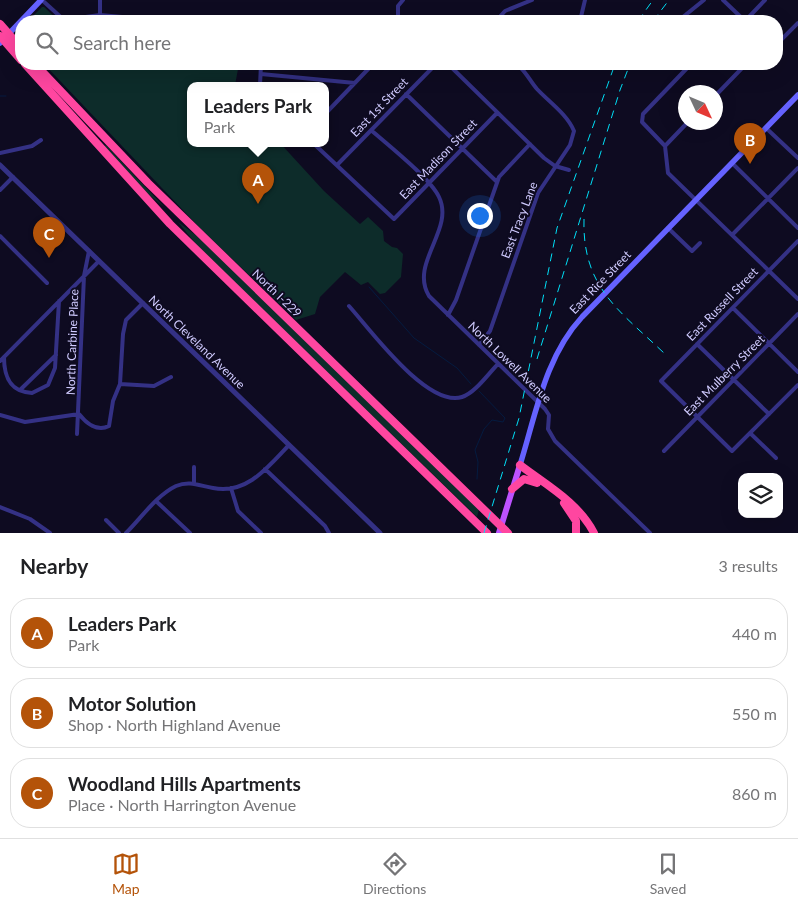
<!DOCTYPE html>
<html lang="en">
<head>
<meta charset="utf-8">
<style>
  body { margin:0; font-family:Lato,sans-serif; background:#f6f6f6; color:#202124 }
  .controls { position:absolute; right:15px; bottom:15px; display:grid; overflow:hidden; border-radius:10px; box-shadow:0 5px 20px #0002 }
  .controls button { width:45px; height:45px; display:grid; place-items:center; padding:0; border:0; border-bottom:1px solid #e0e0e0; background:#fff; color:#202124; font:25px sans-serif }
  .compass { position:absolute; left:678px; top:85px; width:45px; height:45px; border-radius:50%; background:#fff; box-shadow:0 5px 20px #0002; rotate:134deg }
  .you { position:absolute; left:479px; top:215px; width:18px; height:18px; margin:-12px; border:4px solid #fff; border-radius:50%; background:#1a73e8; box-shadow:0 0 0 8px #1a73e833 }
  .badge { display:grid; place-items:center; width:32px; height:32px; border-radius:50%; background:#b45309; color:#fff; font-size:16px; font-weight:700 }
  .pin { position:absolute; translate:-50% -41px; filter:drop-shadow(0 1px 2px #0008) }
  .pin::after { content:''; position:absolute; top:26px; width:18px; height:15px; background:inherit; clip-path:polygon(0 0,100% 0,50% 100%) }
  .popup { position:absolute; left:187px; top:82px; width:142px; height:65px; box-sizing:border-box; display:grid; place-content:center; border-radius:10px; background:#fff; filter:drop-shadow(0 1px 4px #0005); font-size:16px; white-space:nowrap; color:#757577 }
  .popup b { font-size:19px; color:#202124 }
  .popup::after { content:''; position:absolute; left:50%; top:100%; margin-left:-10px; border:10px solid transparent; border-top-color:#fff }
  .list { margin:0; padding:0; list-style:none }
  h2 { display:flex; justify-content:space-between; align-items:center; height:65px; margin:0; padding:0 20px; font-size:21px }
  h2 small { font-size:16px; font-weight:400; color:#757577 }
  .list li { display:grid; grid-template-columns:32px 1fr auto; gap:15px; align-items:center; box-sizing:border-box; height:70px; margin:0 10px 10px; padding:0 10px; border:1px solid #e0e0e0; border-radius:20px }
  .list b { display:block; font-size:19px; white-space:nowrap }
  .list p { margin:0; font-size:16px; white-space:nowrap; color:#757577 }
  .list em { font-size:16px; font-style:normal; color:#757577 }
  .icon { flex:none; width:28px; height:28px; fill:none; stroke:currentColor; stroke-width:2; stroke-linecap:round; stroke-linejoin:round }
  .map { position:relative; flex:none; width:798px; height:533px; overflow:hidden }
  .search { position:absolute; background:#fff; box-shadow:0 5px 20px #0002; left:15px; right:15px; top:15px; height:55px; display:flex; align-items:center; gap:12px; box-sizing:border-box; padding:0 18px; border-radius:20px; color:#757577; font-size:19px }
  .sheet { height:305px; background:#fff }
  nav { display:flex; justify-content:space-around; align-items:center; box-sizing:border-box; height:70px; border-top:1px solid #e0e0e0; background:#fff; font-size:14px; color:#757577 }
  nav a { display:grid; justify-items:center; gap:2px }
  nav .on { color:#b45309 }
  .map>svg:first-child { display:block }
</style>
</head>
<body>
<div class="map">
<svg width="798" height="533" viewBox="0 0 798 533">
  <rect width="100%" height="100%" fill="#0e0b21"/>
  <path fill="#0d2c2a" d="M42 7H44L59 21H28Z
    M44 64H239L235 85H190V143H280L324 191 360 224 368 217 383 231 384 241 392 247 397 248 403 254 401 277 385 293 380 294 368 282 361 285 345 272 320 297 315 314 296 320 200 228Z
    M106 145 164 207 142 189 104 147Z
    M178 222 201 239 479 509 477 517 226 274 195 243Z"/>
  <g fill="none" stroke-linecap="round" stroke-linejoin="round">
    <path stroke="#041b40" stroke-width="1" d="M0 96H6
      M369 287 414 338 457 368 471 384
      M477 479 478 462 475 450 484 429 492 420 503 422 505 418 479 391"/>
    <path stroke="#343185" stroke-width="4" d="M42 0 64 20 100 15 166 21
      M100 0V15
      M723 0 745 21
      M398 21V6L403 0
      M496 21 505 11 532 0
      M580 21 585 0
      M678 21 704 0
      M733 21 738 15
      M745 21 765 0
      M777 44 798 23
      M448 64 544 158 555 166 569 170
      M691 64 643 114 642 122 665 146 668 173 798 299
      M261 74 355 83
      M260 85 261 64
      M406 94 497 182
      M716 95 746 64
      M326 113 373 64
      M766 128 798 158
      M371 130C389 146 430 178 439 197 455 230 409 263 429 296L545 409 549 415 548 429 555 441 650 533
      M313 143 394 219 497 113
      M665 146 688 122
      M0 153 32 146 41 140
      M732 163 798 228
      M337 165 436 64
      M0 190 13 177
      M668 228 692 251 700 243
      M732 235 798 168
      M0 236 47 283
      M798 241 661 381 732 451 798 385
      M349 306C369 328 427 408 462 397 475 393 488 374 498 364
      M733 308 798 372
      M448 315 456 300 499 177 530 144
      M697 344 769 414
      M479 345 490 331 538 193 570 145 574 131C567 114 549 102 537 89 530 81 527 73 517 64
      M4 357C4 377 10 392 32 393L48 385 55 368 59 301
      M0 361 99 261
      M120 384 154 386 171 377
      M20 390 56 355
      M0 415 25 422 79 414C86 423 97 432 109 426L113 401 120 384 123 334 126 320 143 303
      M750 433 776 458
      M77 434 84 276 89 251
      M664 451 798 314
      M265 469 325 526 329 533
      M194 483V467
      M231 488 238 511 261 533
      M157 502 190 533
      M0 507 30 519 50 533
      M106 520 119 533
      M126 533C141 518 157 495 176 486 190 480 200 486 213 488 247 495 269 466 289 445"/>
    <path stroke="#343185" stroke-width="5" d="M0 165 380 533"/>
    <path stroke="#6562ff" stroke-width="5.5" d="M0 43 41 0
      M520 465C536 414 545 357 582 317L798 95"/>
    <path stroke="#bd52ff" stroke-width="6" d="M499 533 520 465"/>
    <path stroke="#ff46a0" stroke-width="8" d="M0 24 21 48
      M0 36 21 60
      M25 64 170 224 487 533
      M35 64 148 183 508 533
      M520 465C546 485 578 502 594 533
      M512 489 524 479 537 483
      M564 503 576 521V533"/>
    <path stroke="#00dff6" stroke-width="1" stroke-dasharray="8 6" stroke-linecap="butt" d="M638 21 653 0
      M653 21 669 0
      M584 219C582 288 620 311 665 354
      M537 359 620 90 630 64
      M484 533 519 418 557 228 615 64"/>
  </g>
  <g text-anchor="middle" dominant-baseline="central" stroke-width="4" stroke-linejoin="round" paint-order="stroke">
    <g font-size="12" fill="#d0cbff" stroke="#0e0b21">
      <text transform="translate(379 107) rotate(-46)">East 1st Street</text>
      <text transform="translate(438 159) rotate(-46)">East Madison Street</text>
      <text transform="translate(519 220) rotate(-69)">East Tracy Lane</text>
      <text transform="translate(600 282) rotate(-46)">East Rice Street</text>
      <text transform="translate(277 293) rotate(44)">North I-229</text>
      <text transform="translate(722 304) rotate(-46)">East Russell Street</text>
      <text transform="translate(72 342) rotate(-88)">North Carbine Place</text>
      <text transform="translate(197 342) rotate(44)">North Cleveland Avenue</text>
      <text transform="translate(510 362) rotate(44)">North Lowell Avenue</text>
      <text transform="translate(724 375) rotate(-45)">East Mulberry Street</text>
    </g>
  </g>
</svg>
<div class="controls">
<button><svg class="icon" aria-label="layers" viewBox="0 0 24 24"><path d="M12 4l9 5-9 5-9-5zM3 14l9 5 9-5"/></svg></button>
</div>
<svg class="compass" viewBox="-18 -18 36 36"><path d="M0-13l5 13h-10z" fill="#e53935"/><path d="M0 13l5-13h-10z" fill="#757577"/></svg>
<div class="you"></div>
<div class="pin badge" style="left:258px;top:204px">A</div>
<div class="popup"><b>Leaders Park</b>Park</div>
<div class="pin badge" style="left:750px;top:164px">B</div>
<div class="pin badge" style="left:49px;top:258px">C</div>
<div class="search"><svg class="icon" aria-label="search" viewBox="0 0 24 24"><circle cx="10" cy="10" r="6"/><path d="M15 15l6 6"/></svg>Search here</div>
</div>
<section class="sheet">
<h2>Nearby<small>3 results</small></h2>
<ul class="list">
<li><span class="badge">A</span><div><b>Leaders Park</b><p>Park</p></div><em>440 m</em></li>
<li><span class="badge">B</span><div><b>Motor Solution</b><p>Shop · North Highland Avenue</p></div><em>550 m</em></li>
<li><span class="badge">C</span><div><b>Woodland Hills Apartments</b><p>Place · North Harrington Avenue</p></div><em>860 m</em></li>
</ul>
</section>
<nav>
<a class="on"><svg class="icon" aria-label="map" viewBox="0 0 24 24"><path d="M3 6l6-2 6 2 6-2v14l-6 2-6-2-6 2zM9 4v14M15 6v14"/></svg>Map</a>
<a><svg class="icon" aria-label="directions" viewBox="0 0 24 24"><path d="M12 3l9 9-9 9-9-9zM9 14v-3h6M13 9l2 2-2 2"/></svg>Directions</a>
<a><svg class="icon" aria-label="saved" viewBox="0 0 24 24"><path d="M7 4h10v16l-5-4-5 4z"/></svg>Saved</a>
</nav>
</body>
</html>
